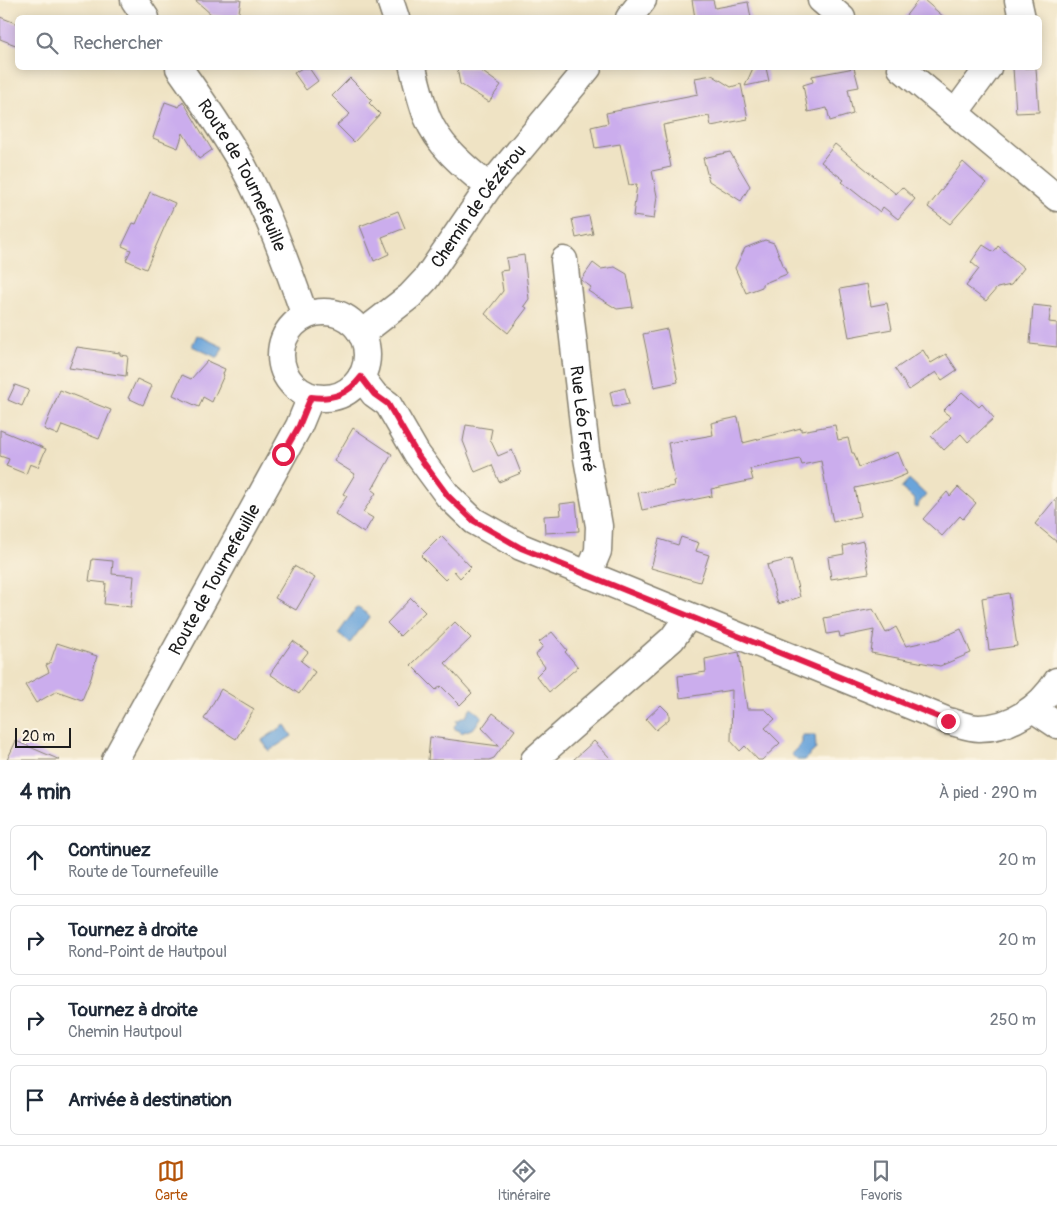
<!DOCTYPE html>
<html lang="fr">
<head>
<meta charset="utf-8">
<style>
  body { margin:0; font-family:Pangolin,sans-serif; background:#f2f2f3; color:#1f2937 }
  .scale { position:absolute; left:15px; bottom:12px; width:56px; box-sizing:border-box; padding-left:5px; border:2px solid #1c1c1c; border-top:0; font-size:14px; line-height:18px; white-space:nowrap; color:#1c1c1c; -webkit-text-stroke:4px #fcf5e5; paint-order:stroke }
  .stop { position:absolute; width:15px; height:15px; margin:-11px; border:4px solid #e11d48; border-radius:50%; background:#fff }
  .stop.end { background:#e11d48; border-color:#fff; box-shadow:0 1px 5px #0008 }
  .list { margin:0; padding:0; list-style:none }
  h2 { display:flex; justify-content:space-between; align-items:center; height:65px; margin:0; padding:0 20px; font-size:21px }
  h2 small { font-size:16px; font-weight:400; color:#747a83 }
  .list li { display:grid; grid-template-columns:32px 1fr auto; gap:15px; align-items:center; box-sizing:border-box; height:70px; margin:0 10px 10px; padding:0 10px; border:1px solid #e0e1e3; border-radius:8px }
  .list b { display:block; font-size:19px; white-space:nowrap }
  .list p { margin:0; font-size:16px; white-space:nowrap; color:#747a83 }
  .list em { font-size:16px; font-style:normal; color:#747a83 }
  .icon { flex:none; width:28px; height:28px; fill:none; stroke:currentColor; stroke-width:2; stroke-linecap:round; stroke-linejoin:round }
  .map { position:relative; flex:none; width:1057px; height:760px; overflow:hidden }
  .search { position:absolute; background:#fff; box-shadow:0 2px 12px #0003; left:15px; right:15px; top:15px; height:55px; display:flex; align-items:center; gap:12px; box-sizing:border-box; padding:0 18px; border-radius:8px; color:#747a83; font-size:19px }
  .sheet { height:385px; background:#fff }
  nav { display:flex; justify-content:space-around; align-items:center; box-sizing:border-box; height:70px; border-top:1px solid #e0e1e3; background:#fff; font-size:14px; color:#747a83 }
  nav a { display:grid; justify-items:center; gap:2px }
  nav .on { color:#b45309 }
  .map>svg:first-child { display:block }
</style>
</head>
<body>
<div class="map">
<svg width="1057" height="760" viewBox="0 0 1057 760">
  <rect width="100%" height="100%" fill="#fcf5e5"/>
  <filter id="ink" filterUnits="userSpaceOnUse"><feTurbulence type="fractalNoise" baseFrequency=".02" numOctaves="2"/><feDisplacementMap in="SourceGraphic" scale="10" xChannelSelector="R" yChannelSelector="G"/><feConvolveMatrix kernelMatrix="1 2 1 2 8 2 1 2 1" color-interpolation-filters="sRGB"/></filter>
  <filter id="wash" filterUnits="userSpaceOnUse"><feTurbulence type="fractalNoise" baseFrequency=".0096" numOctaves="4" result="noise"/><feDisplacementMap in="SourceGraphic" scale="20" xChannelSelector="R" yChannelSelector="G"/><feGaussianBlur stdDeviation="1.12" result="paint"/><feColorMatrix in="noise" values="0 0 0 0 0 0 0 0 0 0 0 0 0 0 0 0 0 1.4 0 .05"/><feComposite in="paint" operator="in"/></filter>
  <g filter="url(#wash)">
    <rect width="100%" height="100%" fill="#efe3c4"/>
    <path fill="#6ba4da" stroke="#44607b" d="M197 335 223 347 218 358 192 346Z
      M909 479 926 495 919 503 918 508 915 507V500L901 488Z
      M357 607 370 616 350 643 338 634Z
      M471 708 482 716 474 728 461 733 460 731 455 729 454 726 457 723 456 721 466 716Z
      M285 725 292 736 269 751 262 740Z
      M802 735H815L816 749 804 760H797L791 754 802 743Z"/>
    <g id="blocks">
      <path fill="#cbaded" d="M195 0H241L238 18 212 15Z
        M692 0H713L715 8 748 2 751 18H695Z
        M918 0H924L945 18H904Z
        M0 17 18 24V46L0 39Z
        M302 68H309L318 81 306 90 294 73Z
        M457 68H477L501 85 489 102 460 84Z
        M753 68H766L769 81 745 86Z
        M854 68 859 87 848 89 853 114 830 121 827 108 808 112 803 85 813 82 812 76Z
        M1013 68H1036L1039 112 1016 113Z
        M712 75 731 87 741 84 748 119 711 126 709 116 663 125 671 167 652 171 657 196 654 219 633 216 637 184 629 185 620 144 595 148 591 127 608 123 606 113 621 110V109L698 94 695 78Z
        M350 78 372 100 369 103 380 114 354 142 337 125 350 114 332 96Z
        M183 101 212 150 199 159 183 133 178 148 153 138 165 102 179 107Z
        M835 144 896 194 902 187 915 199 898 219 883 207 880 212 842 182 844 180 821 162Z
        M730 152 750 186 741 201 709 181 703 158Z
        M963 162 986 183 950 224 928 207Z
        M150 192 175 203 146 269 126 260 131 250 122 246 133 223 136 224Z
        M398 211 405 228 382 237 389 254 374 261 360 226Z
        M589 216 593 234 576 238 572 219Z
        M765 240 774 243 787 274 762 284V287L746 293 735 268 745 248Z
        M983 245 994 252 998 246 1024 268 1011 285 997 288 986 301 966 286 979 269 971 262Z
        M524 255 529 299 524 306 527 308 508 333 485 314 503 291 500 271 508 270 506 258Z
        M593 263 601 269 615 267 627 274 633 307 617 309 588 291 591 287 581 280Z
        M867 284 871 306 887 303 892 329 849 337 840 289Z
        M1033 305 1051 307 1049 322 1057 323V347L1030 344Z
        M667 329 678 382 654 387 643 334Z
        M77 347 120 353V355L128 356 126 376 69 368Z
        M923 350 931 363 946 354 957 370 942 380 936 372 909 390 895 369Z
        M207 361 225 369 223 374 224 375 212 402 203 397 199 407 173 395 182 375 191 379Z
        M137 379 152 386 143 405 128 398Z
        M15 385 29 390 22 406 8 400Z
        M625 388 629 404 613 407 610 392Z
        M60 390 111 410 99 439 62 425 58 435 44 429Z
        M962 392 979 407 982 404 994 418 968 442 961 434 944 450 931 436 951 417 943 411Z
        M738 417 743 443 801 428V431L835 425 838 440 848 438 852 453H854L859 467 898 452 907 474 892 480 855 488 860 516 833 522 821 461 802 465 800 459 750 469 753 480 711 489 712 496 642 510 638 493 674 486 673 481H675L668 443 713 435 711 423Z
        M466 425 492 429 490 439 498 456 512 450 521 473 499 482 492 465 475 472 463 441Z
        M353 428 392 454 372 490 376 493 363 512 373 518 364 533 335 514 347 496 343 494 355 474 334 461Z
        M0 430 46 449 38 467 30 464 26 474 6 466 9 459 0 456Z
        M958 487 976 503 963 519 960 516 942 536 923 519 947 492 950 496Z
        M1057 497V542L1035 524Z
        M576 502 579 531 545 533 544 516 561 515 560 504Z
        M441 536 471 567 460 578 454 571 445 580 421 556Z
        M681 537 699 543 696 551 709 555 700 582 651 568 659 539 678 545Z
        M863 541 869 573 831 579 828 557 844 554 843 546Z
        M92 559 113 561 112 574 134 576 131 607 104 604 106 583 89 581Z
        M791 559 800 597 778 604 767 565Z
        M294 566 315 578 296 610 275 598Z
        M1009 593 1017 646 989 650 982 598Z
        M411 598 425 612 400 636 387 623Z
        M873 609 886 633 896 627 906 646 939 639 961 629 971 653 940 666 871 653 874 630 840 637 839 632 827 634 824 618Z
        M455 622 471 638 445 663 472 693 460 705 441 686 436 690 411 665Z
        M552 632 567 650 565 652 578 667 549 692 536 676 545 667 536 655 543 646 539 642Z
        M293 641 308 652 301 661 315 672 299 694 270 674Z
        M57 643 97 656 91 678 82 700 57 691 36 703 25 685 49 672 46 665 50 663Z
        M739 652 747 709H765L775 719 765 728 780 743 762 760H758L745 746 740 751 731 741 732 690 680 698 678 676 706 672 705 659Z
        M221 689 254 709 236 739 204 719Z
        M661 705 669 713V719L656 730 646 719Z
        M493 713 515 730 494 758 489 760H428L430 737 499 746 482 728Z
        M16 741 60 760H7Z
        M594 741 612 760H573Z"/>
    </g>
  </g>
  <g filter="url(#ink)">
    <use href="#blocks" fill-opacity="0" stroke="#868070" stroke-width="1"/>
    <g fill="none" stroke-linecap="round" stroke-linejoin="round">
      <defs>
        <g id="minor">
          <path d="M134 0 146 18"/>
          <path d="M390 0 396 18"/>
          <path d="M821 0 842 18"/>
          <path d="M1018 0 1022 18"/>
          <path d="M629 18 643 0"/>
          <path id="s1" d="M179 68C201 99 223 131 242 164 268 212 287 265 305 316"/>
          <path d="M413 68C417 84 421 101 427 117 439 147 465 167 489 187"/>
          <path d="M901 68 1057 198"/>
          <path d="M955 113 988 68"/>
          <path id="s2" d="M564 260 587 458 599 526 598 551 588 575"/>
          <circle cx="324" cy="355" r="43"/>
          <path id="s3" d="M361 334 410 296 426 279 489 187 588 68"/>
          <path d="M361 377 374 394 388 404 417 454 448 496 474 521 521 547 948 721C957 723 969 728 979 728 1011 728 1040 708 1057 681"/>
          <path d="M1033 709 1057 725"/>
          <path id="s4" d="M115 760 299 426 311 397"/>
          <path d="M534 760 672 639 685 621 687 615"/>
        </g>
      </defs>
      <use href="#minor" stroke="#868070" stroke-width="29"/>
      <use href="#minor" stroke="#fff" stroke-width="26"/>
    </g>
  </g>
  <g fill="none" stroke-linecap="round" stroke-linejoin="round" filter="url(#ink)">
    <path stroke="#e11d48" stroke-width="6" d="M283 454 299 426 311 397C333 400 348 394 361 377L374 394 388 404 417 454 448 496 474 521 521 548 948 721"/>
  </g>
  <g text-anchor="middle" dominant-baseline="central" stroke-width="5" stroke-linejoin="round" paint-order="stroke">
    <g font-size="18" fill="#1c1c1c" stroke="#fcf5e5">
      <text stroke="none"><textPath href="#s1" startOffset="125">Route de Tournefeuille</textPath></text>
      <text stroke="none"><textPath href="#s3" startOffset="175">Chemin de Cézérou</textPath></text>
      <text stroke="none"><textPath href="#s2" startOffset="160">Rue Léo Ferré</textPath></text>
      <text stroke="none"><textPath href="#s4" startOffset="206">Route de Tournefeuille</textPath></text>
    </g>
  </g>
</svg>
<div class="scale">20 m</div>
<div class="stop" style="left:283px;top:454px"></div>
<div class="stop end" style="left:948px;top:721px"></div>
<div class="search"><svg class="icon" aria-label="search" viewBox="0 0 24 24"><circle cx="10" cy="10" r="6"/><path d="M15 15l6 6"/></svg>Rechercher</div>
</div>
<section class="sheet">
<h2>4 min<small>À pied · 290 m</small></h2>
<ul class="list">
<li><svg class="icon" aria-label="ahead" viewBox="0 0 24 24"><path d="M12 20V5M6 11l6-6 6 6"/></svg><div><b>Continuez</b><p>Route de Tournefeuille</p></div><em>20 m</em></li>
<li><svg class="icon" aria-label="right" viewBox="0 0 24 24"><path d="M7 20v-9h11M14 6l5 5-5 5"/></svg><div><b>Tournez à droite</b><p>Rond-Point de Hautpoul</p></div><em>20 m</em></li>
<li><svg class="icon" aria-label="right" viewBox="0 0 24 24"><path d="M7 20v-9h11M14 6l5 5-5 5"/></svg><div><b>Tournez à droite</b><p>Chemin Hautpoul</p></div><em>250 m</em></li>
<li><svg class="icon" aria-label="arrive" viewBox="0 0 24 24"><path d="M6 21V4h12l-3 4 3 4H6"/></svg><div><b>Arrivée à destination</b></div></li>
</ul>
</section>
<nav>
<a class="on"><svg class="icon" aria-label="map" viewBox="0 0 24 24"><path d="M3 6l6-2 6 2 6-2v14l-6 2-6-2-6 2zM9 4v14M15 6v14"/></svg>Carte</a>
<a><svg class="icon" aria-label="directions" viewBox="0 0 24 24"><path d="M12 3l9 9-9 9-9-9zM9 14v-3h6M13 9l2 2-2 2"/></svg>Itinéraire</a>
<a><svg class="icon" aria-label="saved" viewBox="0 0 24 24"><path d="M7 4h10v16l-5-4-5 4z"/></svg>Favoris</a>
</nav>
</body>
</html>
